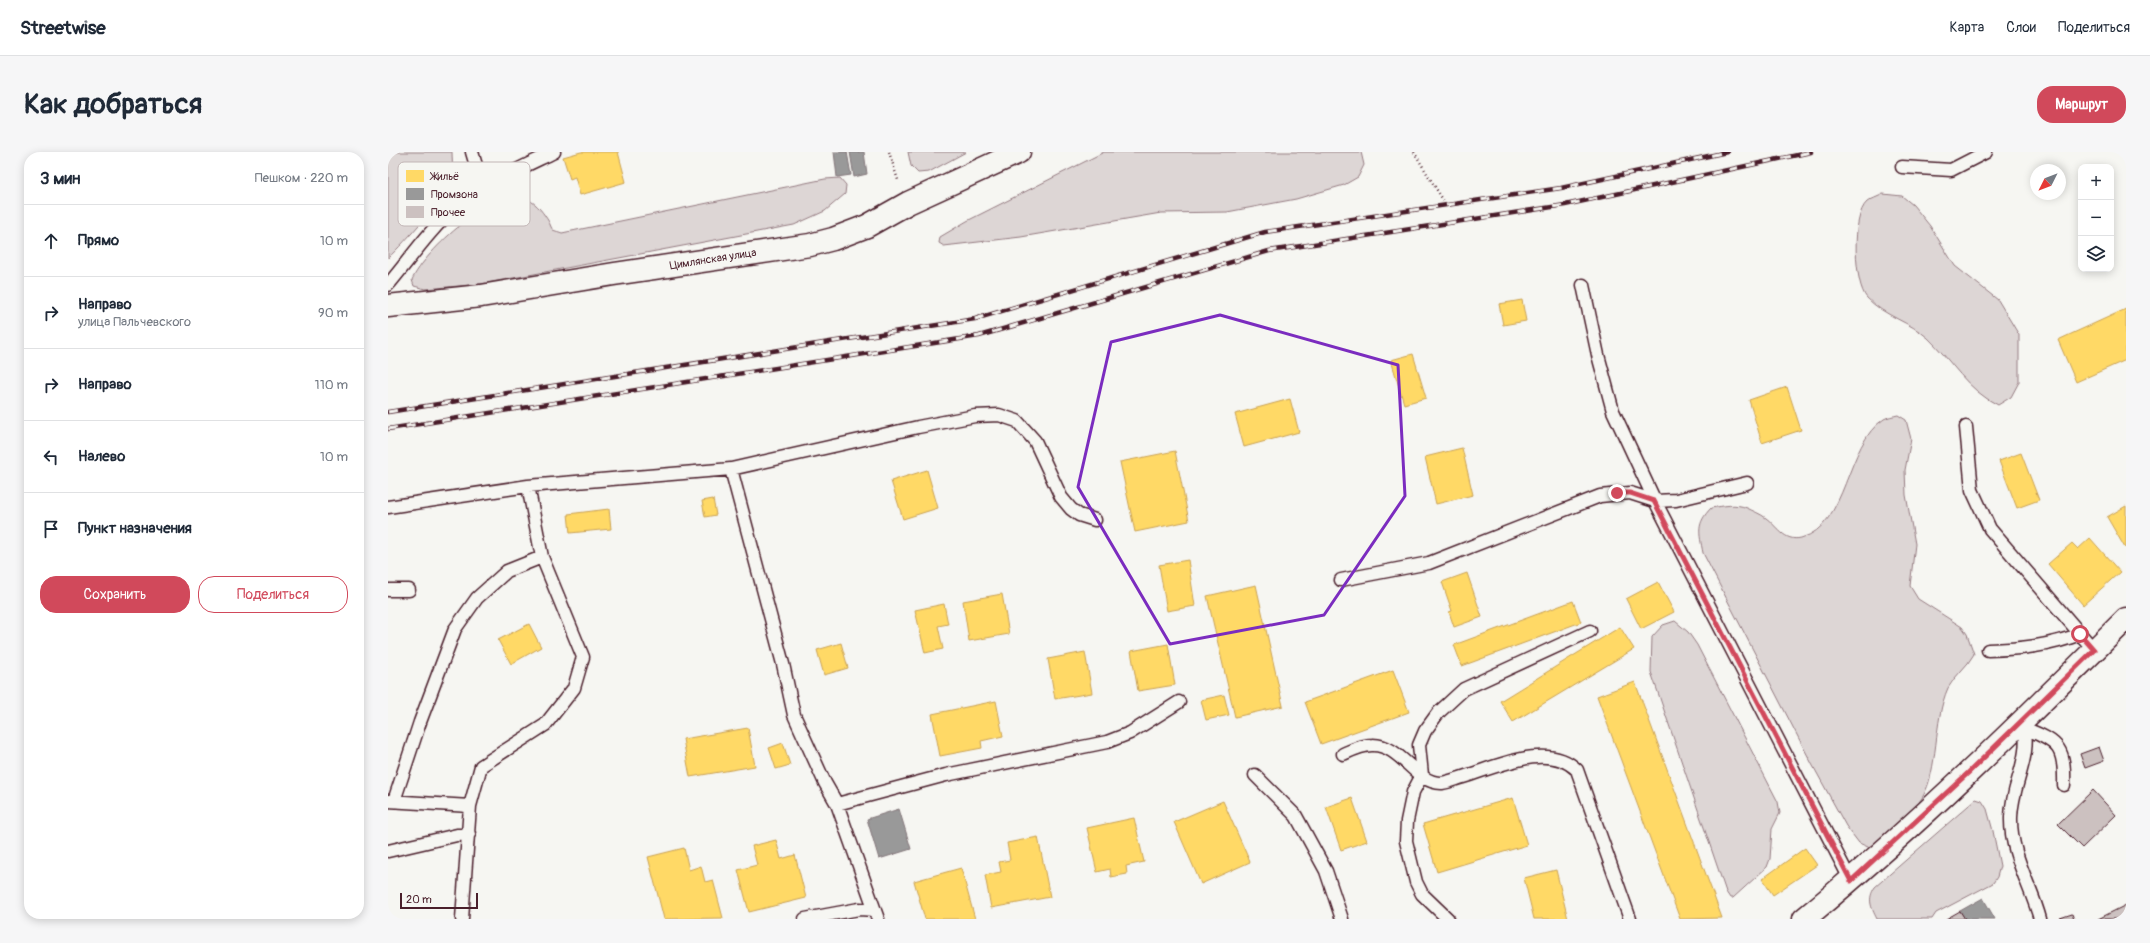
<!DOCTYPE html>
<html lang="ru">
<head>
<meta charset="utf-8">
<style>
  body { margin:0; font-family:Pangolin,sans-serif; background:#f6f6f7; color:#1f2937 }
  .controls { position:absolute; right:12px; top:12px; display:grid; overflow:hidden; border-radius:8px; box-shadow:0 2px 10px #0003 }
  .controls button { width:36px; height:36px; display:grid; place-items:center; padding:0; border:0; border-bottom:1px solid #e0e1e3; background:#fff; color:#1f2937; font:20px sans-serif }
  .compass { position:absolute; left:1642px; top:12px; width:36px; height:36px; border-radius:50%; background:#fff; box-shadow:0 2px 10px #0003; rotate:228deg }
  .scale { position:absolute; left:12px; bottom:10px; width:78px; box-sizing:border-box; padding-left:4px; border:2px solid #4a1f2b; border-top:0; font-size:11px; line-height:14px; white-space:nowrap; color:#4a1f2b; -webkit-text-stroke:3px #f6f6f2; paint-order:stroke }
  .stop { position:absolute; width:12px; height:12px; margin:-9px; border:3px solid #d1495b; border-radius:50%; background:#fff }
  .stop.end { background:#d1495b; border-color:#fff; box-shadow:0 1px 4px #0008 }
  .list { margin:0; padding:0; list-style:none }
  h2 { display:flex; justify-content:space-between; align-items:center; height:52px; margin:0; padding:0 16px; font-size:17px }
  h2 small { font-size:13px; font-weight:400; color:#747a83 }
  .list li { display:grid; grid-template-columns:26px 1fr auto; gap:12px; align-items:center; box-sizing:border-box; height:72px; padding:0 16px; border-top:1px solid #e0e1e3 }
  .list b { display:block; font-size:15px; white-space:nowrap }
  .list p { margin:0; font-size:13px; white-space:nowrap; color:#747a83 }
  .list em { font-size:13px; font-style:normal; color:#747a83 }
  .actions { display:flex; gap:8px; padding:12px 16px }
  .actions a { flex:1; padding:9px 0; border:1px solid #d1495b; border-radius:16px; text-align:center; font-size:14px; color:#d1495b }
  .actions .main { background:#d1495b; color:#fff }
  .icon { flex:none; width:22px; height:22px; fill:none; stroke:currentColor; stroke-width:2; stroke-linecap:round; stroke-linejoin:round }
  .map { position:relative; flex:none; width:1738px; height:767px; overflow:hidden; border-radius:16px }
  header { display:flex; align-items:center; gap:24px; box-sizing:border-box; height:56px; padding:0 20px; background:#fff; border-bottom:1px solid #e0e1e3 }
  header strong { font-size:19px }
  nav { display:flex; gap:22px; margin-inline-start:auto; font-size:14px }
  .intro { display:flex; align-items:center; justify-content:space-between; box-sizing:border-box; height:96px; padding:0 24px }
  h1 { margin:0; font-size:28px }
  .button { padding:10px 18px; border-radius:16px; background:#d1495b; color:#fff; font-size:14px; font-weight:700 }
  main { display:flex; gap:24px; padding:0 24px }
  aside { flex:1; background:#fff; border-radius:16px; box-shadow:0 2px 10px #0003 }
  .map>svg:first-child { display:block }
</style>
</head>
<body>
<header>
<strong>Streetwise</strong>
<nav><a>Карта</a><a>Слои</a><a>Поделиться</a></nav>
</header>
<div class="intro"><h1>Как добраться</h1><a class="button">Маршрут</a></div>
<main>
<aside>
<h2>3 мин<small>Пешком · 220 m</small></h2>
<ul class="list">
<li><svg class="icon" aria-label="ahead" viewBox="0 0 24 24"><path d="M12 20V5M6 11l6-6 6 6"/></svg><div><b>Прямо</b></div><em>10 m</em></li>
<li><svg class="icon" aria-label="right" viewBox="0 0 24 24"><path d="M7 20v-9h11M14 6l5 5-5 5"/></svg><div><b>Направо</b><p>улица Пальчевского</p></div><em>90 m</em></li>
<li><svg class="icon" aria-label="right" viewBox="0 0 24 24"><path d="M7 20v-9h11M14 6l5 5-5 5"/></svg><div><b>Направо</b></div><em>110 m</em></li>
<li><svg class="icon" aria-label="left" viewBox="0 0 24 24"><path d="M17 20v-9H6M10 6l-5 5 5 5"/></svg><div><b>Налево</b></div><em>10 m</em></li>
<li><svg class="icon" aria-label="arrive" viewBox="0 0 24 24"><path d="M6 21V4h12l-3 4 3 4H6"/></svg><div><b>Пункт назначения</b></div></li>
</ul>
<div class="actions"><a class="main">Сохранить</a><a>Поделиться</a></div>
</aside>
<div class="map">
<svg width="1738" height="767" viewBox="0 0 1738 767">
  <rect width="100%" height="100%" fill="#f6f6f2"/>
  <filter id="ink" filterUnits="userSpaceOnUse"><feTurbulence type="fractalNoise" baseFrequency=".025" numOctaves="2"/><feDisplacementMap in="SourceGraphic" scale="8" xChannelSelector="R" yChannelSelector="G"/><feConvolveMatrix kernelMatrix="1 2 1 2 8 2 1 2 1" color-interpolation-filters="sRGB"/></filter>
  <g filter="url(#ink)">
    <path fill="#ddd6d5" stroke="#947a80" d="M0 0H64C64 7 65 15 64 22 61 42 16 91 0 106Z
      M520 0H578L541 20 530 21 523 14Z
      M716 0H973L976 13 970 25 956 33 908 47 839 60 773 61 633 85 556 94 551 91 552 85 579 69Z
      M452 26 458 33 457 42 437 59 406 73 93 132 37 137 26 134 24 128C36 100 107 33 140 48 149 51 156 62 161 70 162 72 163 76 165 78 167 79 172 80 174 81L437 27Z
      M1495 42 1514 44 1525 53 1542 74 1567 114 1610 148 1631 183V230L1623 245 1610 253C1579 238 1564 209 1540 186 1522 170 1496 164 1479 146 1466 132 1463 64 1479 50 1483 47 1490 45 1495 42Z
      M1510 263 1518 268 1523 287 1517 318 1518 343 1527 392 1522 434 1530 447 1574 475 1579 482 1586 502C1579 515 1567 523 1560 536 1545 569 1551 618 1534 646 1527 657 1514 668 1504 676 1497 682 1489 692 1480 695L1471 691 1458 674 1424 612 1315 401C1311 380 1308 372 1323 356 1335 354 1348 351 1359 356 1365 359 1373 362 1378 366 1389 374 1396 390 1413 386 1460 374 1457 292 1496 267 1499 265 1506 264 1510 263Z
      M1287 469 1300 480 1309 493 1390 650 1392 661 1384 677 1382 707 1379 715 1345 746H1342L1338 740 1263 520 1264 485 1275 473Z
      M1588 647 1594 649 1599 657 1605 679 1612 714 1609 725 1605 731 1548 761 1544 767H1489C1483 755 1479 747 1487 735Z"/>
    <path fill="#ffd966" stroke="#c9a154" d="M193 0H230L238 30 192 43 187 25 182 27 175 5Z
      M1134 148 1138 169 1115 173 1111 152Z
      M1738 157V208L1688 230 1670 188Z
      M1025 202 1038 246 1016 252 1003 208Z
      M1399 235 1413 278 1374 291 1361 248Z
      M902 247 911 280 856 295 847 262Z
      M1074 296 1085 343 1048 352 1037 305Z
      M787 299 801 369 747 380 732 310Z
      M1633 301 1651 348 1629 356 1611 309Z
      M539 318 550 356 515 367 503 329Z
      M325 347 328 363 317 365 314 349Z
      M1738 354V395L1737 396 1719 365Z
      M221 357 223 377 182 381 180 362Z
      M1702 386 1732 420 1695 453 1660 412 1684 391 1690 397Z
      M800 408 807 454 779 459 771 413Z
      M1079 421 1094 465 1066 475 1061 460 1064 459 1054 430Z
      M1270 430 1286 460 1253 477 1238 447Z
      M868 433 895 554 847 565 819 444Z
      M614 442 621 482 581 489 575 449Z
      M1185 449 1193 470 1074 514 1066 493Z
      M556 452 560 472 550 474 555 497 537 501 527 458Z
      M141 472 153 495 123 512 110 488Z
      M1232 475 1246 497 1125 570 1112 549Z
      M453 491 460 516 436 523 429 498Z
      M780 492 787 533 750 539 743 499Z
      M697 500 704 541 667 547 660 507Z
      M1005 518 1021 560 933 592 917 550Z
      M1247 530 1334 766 1292 767 1225 587 1209 544Z
      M836 543 841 563 818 568 813 548Z
      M608 549 615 584 593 589 594 596 552 604 544 562Z
      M360 576 367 614 302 625 295 587Z
      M395 591 402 613 388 617 381 596Z
      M964 646 979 689 953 698 938 655Z
      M1125 646 1139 693 1049 720 1035 672Z
      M835 649 862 710 813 732 786 670Z
      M746 666 756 710 738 714 739 722 723 725 722 717 709 720 699 676Z
      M650 685 662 745 603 756 597 723 613 720 611 710 622 708 619 691Z
      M388 688 393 707 407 703 418 746 361 760 350 718 369 713 364 694Z
      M296 696 301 718 313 714 317 730 325 728 335 766 276 767 260 705Z
      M1417 696 1429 713 1385 743 1374 727Z
      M573 716 587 767H537L526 729Z
      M1168 718 1180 767H1146L1136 726Z"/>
    <path fill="#999" stroke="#817478" d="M446 0H459L463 23 449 25Z
      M462 0H476L479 22 466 25Z
      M511 657 523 697 491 707 479 667Z
      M1595 746 1607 767H1577L1572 759Z"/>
    <path fill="#ccc1c0" stroke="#4a1f2b" d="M1711 595 1716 609 1697 616 1692 602Z
      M1705 638 1728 663 1694 696 1670 672Z
      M1738 753V767H1710Z
      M1572 759 1577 767H1558Z
      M1684 762 1686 767H1673L1672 766Z"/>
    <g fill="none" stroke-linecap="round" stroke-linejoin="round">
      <defs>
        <path id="lane" d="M84 0 95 37
          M1514 15 1563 18 1598 0
          M0 133C22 107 42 77 68 55 96 32 133 16 166 0
          M1195 133 1210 203 1225 259 1267 349 1288 348 1359 331
          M1578 275 1584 338 1602 377 1706 498
          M0 355 140 334 343 317
          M953 428 1041 411 1212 344 1242 341 1267 349 1463 729
          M0 438H21
          M1600 498C1632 497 1662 494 1692 482
          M1635 567C1645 607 1624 629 1623 665 1622 702 1643 733 1652 767
          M1638 577C1672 590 1677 597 1676 633
          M955 602C964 598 974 593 984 593 1013 592 1027 632 1054 631 1061 630 1068 627 1075 625 1108 615 1161 589 1189 618L1242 767
          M867 623 908 664 938 719 954 767
          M0 649 82 654
          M6 649 32 570 67 477 89 446 119 419 154 405
          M449 652 558 623 719 590 742 581 791 550
          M0 699 69 683 81 682
          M74 767 82 654 93 614 157 573 186 536 195 505 154 405 140 334
          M417 767 471 757 487 758
          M490 767 449 652 437 631 406 563 395 512 343 317 530 275 587 264 611 263 629 269 647 289 673 345 683 357 691 363 707 368
          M1060 767 1034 742 1028 730 1018 689 1019 669 1025 640 1034 623 1031 593 1037 579 1050 561 1076 537 1202 479"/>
        <path id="street" d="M0 154 93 144 226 122 422 93 445 87 479 74 520 51 631 0
          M1416 767C1529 674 1634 570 1738 467"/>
      </defs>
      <use href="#lane" stroke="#4a1f2b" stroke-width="15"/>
      <use href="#street" stroke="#4a1f2b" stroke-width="25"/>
      <path stroke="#4a1f2b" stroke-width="2.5" stroke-dasharray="1 3" stroke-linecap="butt" d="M501 0 510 28
        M1026 0 1058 53"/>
      <use href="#lane" stroke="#f6f6f2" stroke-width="12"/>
      <use href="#street" stroke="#f6f6f2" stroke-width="22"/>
      <defs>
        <path id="rail" d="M0 260 587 167 877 80 1173 36 1339 0
          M0 277 591 184 881 99 1177 53 1423 0"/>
      </defs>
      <use href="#rail" stroke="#4a1f2b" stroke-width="4.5"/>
      <use href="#rail" stroke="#f6f6f2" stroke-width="3" stroke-dasharray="9" stroke-linecap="butt"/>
    </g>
  </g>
  <g fill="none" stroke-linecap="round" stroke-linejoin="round" filter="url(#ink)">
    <path stroke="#d1495b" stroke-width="5" d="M1229 341H1242L1266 349 1463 729 1580 621 1706 498 1692 482"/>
  </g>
  <path fill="none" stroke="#7b2cbf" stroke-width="3" stroke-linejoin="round" d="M832 163 1010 213 1017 344 936 463 782 492 690 335 723 190Z"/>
  <g text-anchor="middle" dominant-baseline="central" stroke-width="4" stroke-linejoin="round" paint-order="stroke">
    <g font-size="11" fill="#4a1f2b" stroke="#f6f6f2">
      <text transform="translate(325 107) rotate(-9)">Цимлянская улица</text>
    </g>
  </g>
  <rect x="10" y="10" width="132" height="64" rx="6" fill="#f6f6f2" stroke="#c2b6b6" stroke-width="1"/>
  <rect x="18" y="18" width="18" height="12" fill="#ffd966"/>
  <rect x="18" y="36" width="18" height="12" fill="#999"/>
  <rect x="18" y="54" width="18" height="12" fill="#ccc1c0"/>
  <g font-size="11" fill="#4a1f2b">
    <text x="43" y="28">Жильё</text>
    <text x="43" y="46">Промзона</text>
    <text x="43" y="64">Прочее</text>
  </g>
</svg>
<div class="controls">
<button>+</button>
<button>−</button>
<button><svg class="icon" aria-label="layers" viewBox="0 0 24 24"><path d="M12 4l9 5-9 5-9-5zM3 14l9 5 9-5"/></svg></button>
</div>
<svg class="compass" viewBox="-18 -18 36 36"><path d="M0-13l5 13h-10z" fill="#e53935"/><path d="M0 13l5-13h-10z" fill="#747a83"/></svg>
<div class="scale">20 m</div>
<div class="stop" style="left:1692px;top:482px"></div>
<div class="stop end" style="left:1229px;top:341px"></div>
</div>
</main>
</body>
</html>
